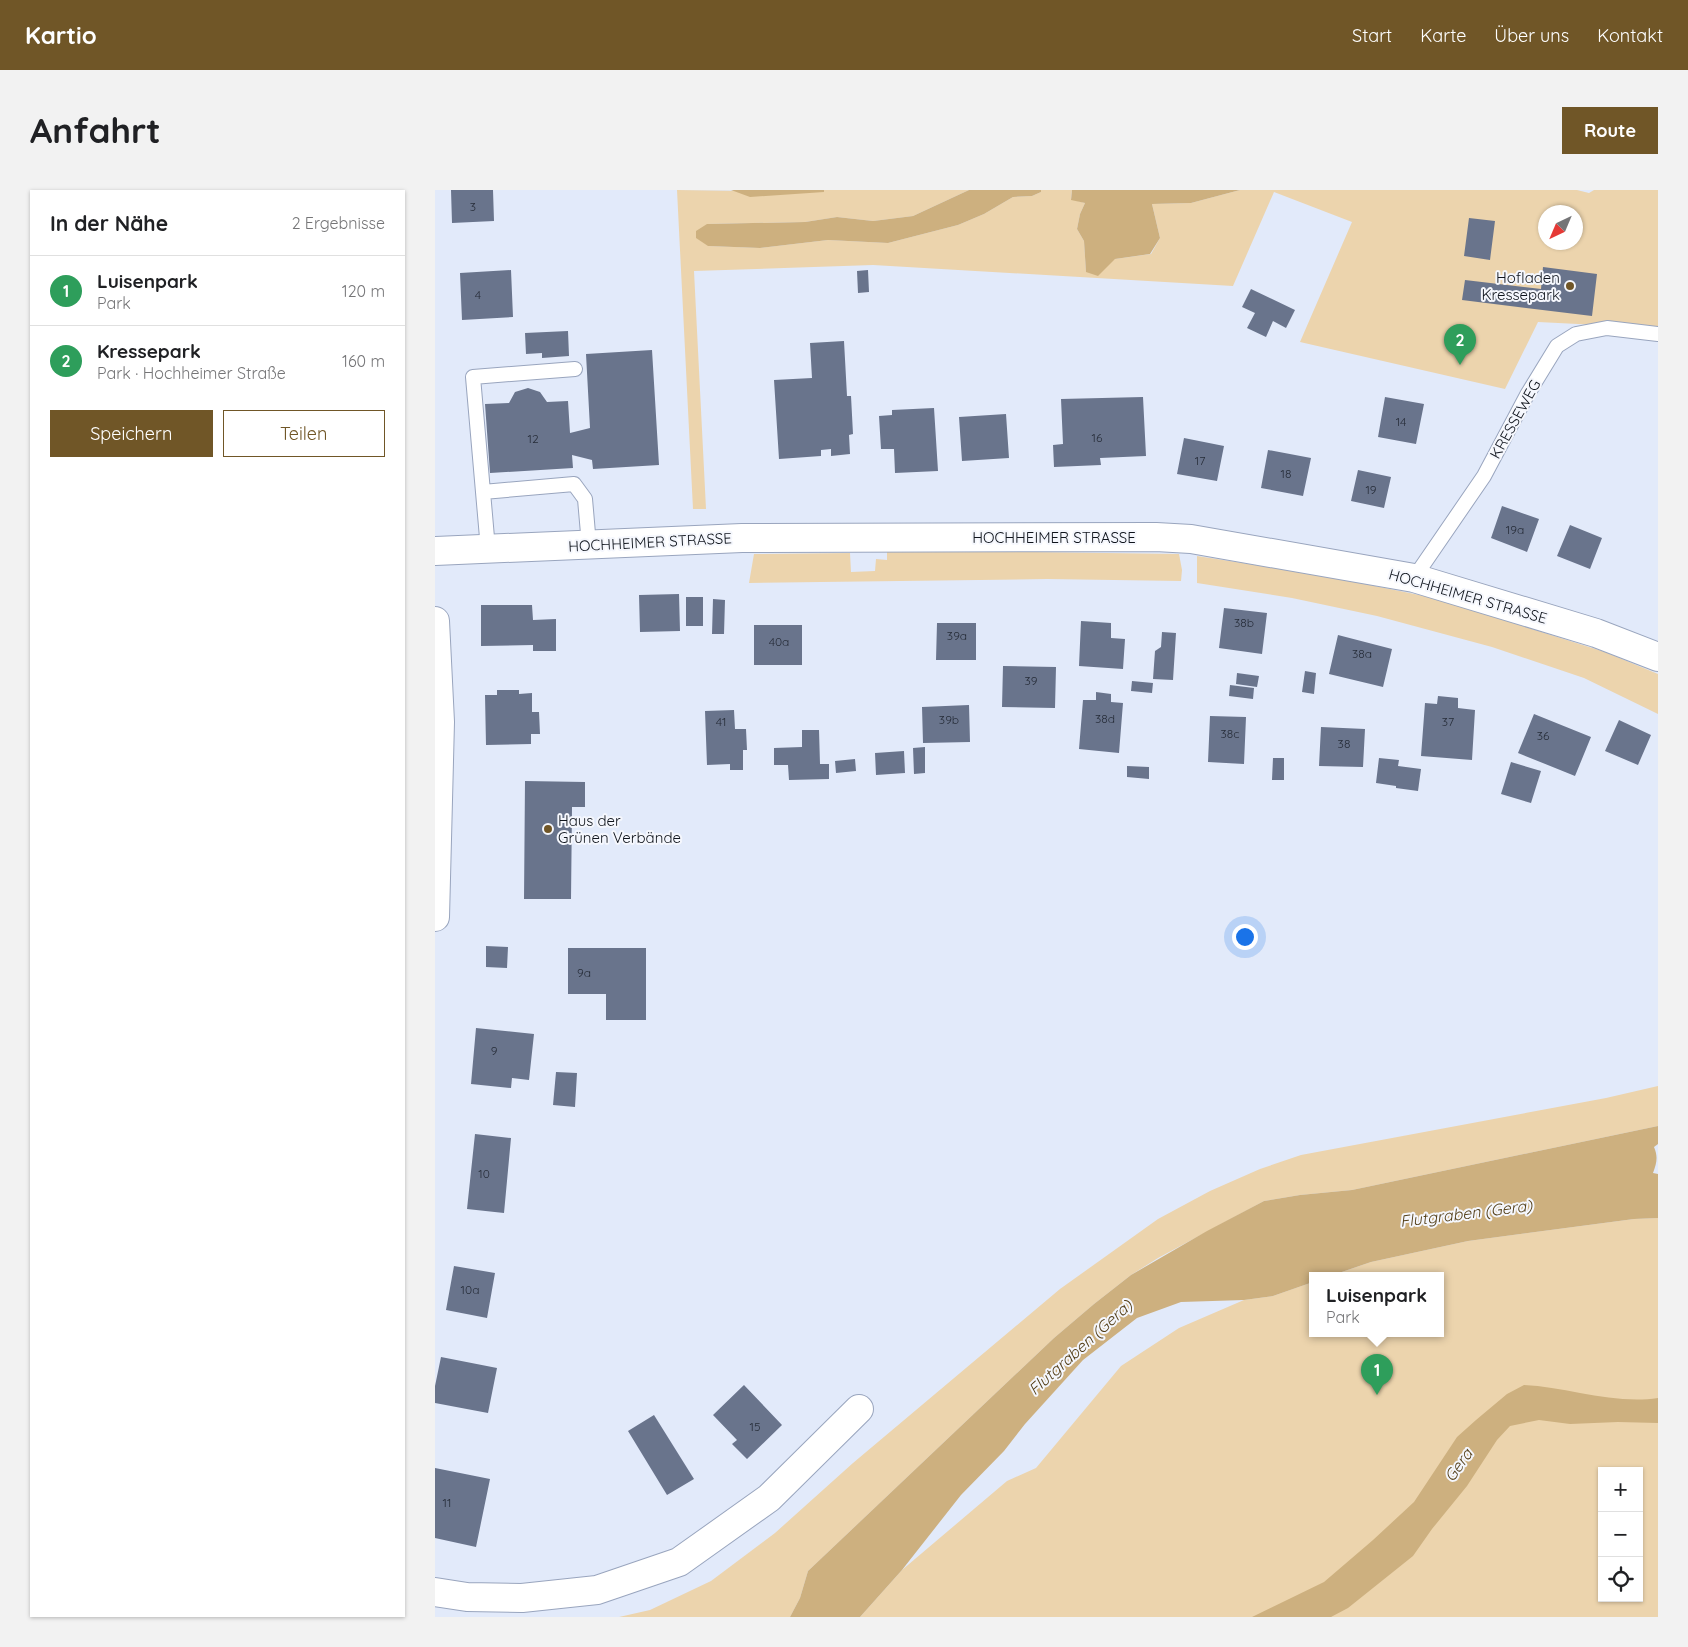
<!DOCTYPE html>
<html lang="de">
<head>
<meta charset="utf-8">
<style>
  body { margin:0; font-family:Quicksand,sans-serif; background:#f2f2f2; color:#202124 }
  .controls { position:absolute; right:15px; bottom:15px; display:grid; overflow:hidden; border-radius:0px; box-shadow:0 1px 4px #0004 }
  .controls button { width:45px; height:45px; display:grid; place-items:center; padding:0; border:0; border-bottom:1px solid #e0e0e0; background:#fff; color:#202124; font:25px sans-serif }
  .compass { position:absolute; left:1103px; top:15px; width:45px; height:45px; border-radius:50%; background:#fff; box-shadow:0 1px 4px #0004; rotate:224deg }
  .you { position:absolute; left:809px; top:746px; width:18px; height:18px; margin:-12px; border:4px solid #fff; border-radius:50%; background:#1a73e8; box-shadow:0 0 0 8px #1a73e833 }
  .badge { display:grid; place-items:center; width:32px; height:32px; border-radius:50%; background:#705627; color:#fff; font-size:16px; font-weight:700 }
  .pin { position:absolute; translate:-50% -41px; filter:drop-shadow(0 1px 2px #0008) }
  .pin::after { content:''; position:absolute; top:26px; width:18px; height:15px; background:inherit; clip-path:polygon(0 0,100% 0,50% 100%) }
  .popup { position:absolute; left:874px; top:1082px; width:135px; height:65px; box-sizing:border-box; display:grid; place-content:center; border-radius:0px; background:#fff; filter:drop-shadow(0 1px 4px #0005); font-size:16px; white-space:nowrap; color:#757577 }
  .popup b { font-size:19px; color:#202124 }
  .popup::after { content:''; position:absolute; left:50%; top:100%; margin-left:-10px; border:10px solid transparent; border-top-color:#fff }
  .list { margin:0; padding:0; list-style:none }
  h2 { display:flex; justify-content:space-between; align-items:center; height:65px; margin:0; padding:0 20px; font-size:21px }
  h2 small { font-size:16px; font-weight:400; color:#757577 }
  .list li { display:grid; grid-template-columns:32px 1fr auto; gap:15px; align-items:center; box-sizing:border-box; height:70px; padding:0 20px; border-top:1px solid #e0e0e0 }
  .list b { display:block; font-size:19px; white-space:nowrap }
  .list p { margin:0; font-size:16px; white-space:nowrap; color:#757577 }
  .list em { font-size:16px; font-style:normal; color:#757577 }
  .actions { display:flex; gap:10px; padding:15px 20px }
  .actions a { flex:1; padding:11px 0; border:1px solid #705627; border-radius:0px; text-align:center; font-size:18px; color:#705627 }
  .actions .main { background:#705627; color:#fff }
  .icon { flex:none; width:28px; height:28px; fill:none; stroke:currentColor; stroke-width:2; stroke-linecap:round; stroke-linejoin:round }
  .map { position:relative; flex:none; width:1223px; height:1427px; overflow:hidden; border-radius:0px }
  header { display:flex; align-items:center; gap:30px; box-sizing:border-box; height:70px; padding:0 25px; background:#705627; color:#fff }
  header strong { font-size:24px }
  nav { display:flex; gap:28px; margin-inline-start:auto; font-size:18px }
  .intro { display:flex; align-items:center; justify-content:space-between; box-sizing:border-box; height:120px; padding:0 30px }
  h1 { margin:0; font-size:35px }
  .button { padding:12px 22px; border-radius:0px; background:#705627; color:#fff; font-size:18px; font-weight:700 }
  main { display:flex; gap:30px; padding:0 30px }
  aside { flex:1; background:#fff; border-radius:0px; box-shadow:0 1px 4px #0004 }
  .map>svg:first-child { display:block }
</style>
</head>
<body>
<header>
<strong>Kartio</strong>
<nav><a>Start</a><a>Karte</a><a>Über uns</a><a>Kontakt</a></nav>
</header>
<div class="intro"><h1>Anfahrt</h1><a class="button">Route</a></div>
<main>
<aside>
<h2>In der Nähe<small>2 Ergebnisse</small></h2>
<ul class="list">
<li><span class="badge" style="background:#2e9e5b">1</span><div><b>Luisenpark</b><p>Park</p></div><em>120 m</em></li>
<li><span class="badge" style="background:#2e9e5b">2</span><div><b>Kressepark</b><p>Park · Hochheimer Straße</p></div><em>160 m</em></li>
</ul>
<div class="actions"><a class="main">Speichern</a><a>Teilen</a></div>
</aside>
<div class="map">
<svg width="1223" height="1427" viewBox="0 0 1223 1427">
  <rect width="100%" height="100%" fill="#e2eafa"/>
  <path fill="#ecd4ad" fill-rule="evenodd" d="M242 0 389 2V0H534L478 26 438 31 402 27 370 32 272 34 273 56 325 58 393 50 453 53 523 35 549 24 578 7 597 6 606 2V0H637L636 9 650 13 645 24 642 39 649 51 651 82 680 69 716 64 725 48 717 14 756 13 805 0H1142L1154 3 1159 0H1223V138L1103 132 1070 199 865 152 917 32 839 2 798 96 438 75 259 81 271 319H258ZM1110 22H1140V52H1110Z
    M527 361 744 364 747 380 746 391 612 389 314 393 319 364 415 363 416 382 440 381 441 369 452 370V362Z
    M762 366 886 385 999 408 1170 462 1223 484V524L1149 488 1057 457 942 426 857 408 762 393Z
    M1223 896V936L917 1000 865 1005 829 1011 723 1068 696 1085 659 1114 619 1148 373 1381 365 1408 355 1427H184L215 1420 276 1391 340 1343 418 1273 625 1099 723 1029 775 1001 825 979 866 965 1171 908Z
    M1223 1028V1427H425L467 1380 572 1291 601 1278 686 1176 744 1138 809 1110 838 1106 878 1092V1144H1006V1086H895L936 1072 1033 1051 1199 1029ZM1167 1281H1204V1408H1167Z"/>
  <path fill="#cdb07f" d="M296 0H389V2L315 7Z
    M534 0H606V2L597 6 578 7 549 24 523 35 453 53 393 50 325 58 273 56 261 48V41L272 34 370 32 402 27 438 31 478 26Z
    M637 0H805L756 13 717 14 725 48 715 64 680 69 663 86 651 82 649 51 642 39 645 24 650 13 636 10Z
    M1223 936V954L1219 957C1223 966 1222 973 1218 983L1223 984V1028L1199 1029 1033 1051 936 1072 895 1086H878V1092L838 1106 809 1110 746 1112 702 1128 648 1170 590 1234 569 1261 526 1305 467 1380 425 1427H355L365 1408 373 1381 619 1148 659 1114 696 1085 772 1041 829 1011 865 1005 917 1000Z
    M1089 1195C1132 1197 1180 1215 1223 1208V1233L1183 1232 1135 1234 1104 1230 1075 1236 1062 1250 1032 1296 997 1339 978 1366 913 1418 896 1427H817L889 1392 938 1350 979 1312 1022 1247 1041 1230 1072 1204Z"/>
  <path fill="#69748c" d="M16 0H58L59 31 17 33Z
    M1034 28 1060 31 1055 70 1029 66Z
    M1108 77 1162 84 1157 126 1027 110 1030 90 1106 99Z
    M76 80 78 127 27 130 25 83Z
    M433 80 434 102 423 103 422 81Z
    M816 99 860 120 851 138 838 131 831 147 812 138 820 123 807 117Z
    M133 141 134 166 107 168V163L91 164 90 143Z
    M409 151 412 206H416L418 244 414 245 415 264 396 266V259L386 260V266L344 269 339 190 377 188 375 153Z
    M217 160 224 275 158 279 157 270 137 265 138 278 55 283 50 214 74 213 80 202 93 198 105 202 112 212 133 211 135 243 155 238 151 164Z
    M708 207 711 266 665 268 666 275 619 277 618 255 628 254 626 209Z
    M950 207 989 214 981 254 943 247Z
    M499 218 503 281 460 283 459 259H446L444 226 457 225V220Z
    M571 224 574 268 527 271 524 227Z
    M749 248 789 256 782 291 742 284Z
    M833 260 876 268 868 306 826 298Z
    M923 280 956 287 949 318 916 311Z
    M1067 316 1104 329 1092 362 1056 348Z
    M1135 335 1167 348 1155 379 1122 366Z
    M244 404 245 441 205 442 204 405Z
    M251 407H268V436H251Z
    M278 409 290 410 289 444H277Z
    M46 415H97L98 430 121 429V461H98V455L46 456Z
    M789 418 832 423 827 464 784 458Z
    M646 431 676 433V448L690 449 688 479 644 476Z
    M502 433H541V470H501Z
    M319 435H367V475H319Z
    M727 442 741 443 738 490 718 489 720 461 726 457Z
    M903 445 957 459 948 497 894 484Z
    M568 476 621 477 620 518 567 517Z
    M870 481 881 483 879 504 867 502Z
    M802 483 824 486 822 497 801 494Z
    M697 491 718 493 717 503 696 501Z
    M795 495 819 498 818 509 794 506Z
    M62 500H84V504L97 503V522H104L105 544H96V554L51 555 50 505H62Z
    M661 502 676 504V512L688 513 684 563 644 559 648 510H661Z
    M1003 506 1023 508V518L1040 520 1037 570 986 566 990 513 1002 514Z
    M534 515 535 552 488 553 487 517Z
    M299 520 300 539H311L312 560H308V580H295V574L272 575 270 521Z
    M1099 524 1156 547 1140 586 1083 563Z
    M775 526 811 527 809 574 773 572Z
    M1184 530 1216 545 1203 575 1170 561Z
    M886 537 930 539 928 577 884 576Z
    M367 540H384L385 574H394V589L354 590 353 575H339V558L367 557Z
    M490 557V583L479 584 478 558Z
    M469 561 470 583 441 585 440 563Z
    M838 568H849V590H837Z
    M944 568 964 570 963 576 986 579 983 601 961 598V596L941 593Z
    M420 569 421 581 401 583 400 571Z
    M1076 572 1106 581 1096 613 1066 604Z
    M692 576 714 577V589L692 587Z
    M90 591 150 592V617H137L136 709H89Z
    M51 756 73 757 72 778 51 777Z
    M133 758H211V830H171V804H133Z
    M41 838 99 844 94 890 77 888 76 898 36 894Z
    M121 882 142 883 140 917 118 915Z
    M40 944 76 948 69 1023 32 1019Z
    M19 1076 60 1083 52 1128 11 1120Z
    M6 1167 62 1178 53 1223 0 1213V1196Z
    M309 1195 347 1235 312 1269 297 1254 302 1250 278 1225Z
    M219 1225 259 1289 232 1305 193 1241Z
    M0 1278 55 1289 41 1357 0 1348Z"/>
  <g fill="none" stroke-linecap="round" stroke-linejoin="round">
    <defs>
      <path id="lane" d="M48 302 38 187 140 179
        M53 359 48 302 139 294 150 309 154 355
        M979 388 1049 286 1092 205 1122 156 1141 144 1172 138 1223 144"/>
      <path id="street" d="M0 361 307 348 721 347 756 349 979 388 1161 443 1223 467
        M0 1402 32 1407 87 1408 162 1400 244 1372 334 1308 424 1219"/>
      <path id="secondary" d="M0 431 5 532 0 727"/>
    </defs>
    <use href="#lane" stroke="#99a5be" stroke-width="16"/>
    <use href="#street" stroke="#99a5be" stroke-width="30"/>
    <use href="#secondary" stroke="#99a5be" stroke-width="30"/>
    <use href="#lane" stroke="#fff" stroke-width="14"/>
    <use href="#street" stroke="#fff" stroke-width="28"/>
    <use href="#secondary" stroke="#fff" stroke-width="28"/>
  </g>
  <g fill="#705627" stroke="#f5f7fd" stroke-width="2">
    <circle cx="1135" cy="96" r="5"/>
    <circle cx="113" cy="639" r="5"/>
  </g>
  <g text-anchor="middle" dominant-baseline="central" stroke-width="4" stroke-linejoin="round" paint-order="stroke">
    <g font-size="12" fill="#262c38">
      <text x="38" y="16">3</text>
      <text x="43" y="104">4</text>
      <text x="966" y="231">14</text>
      <text x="662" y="247">16</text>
      <text x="98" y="248">12</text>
      <text x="765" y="270">17</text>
      <text x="851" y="283">18</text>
      <text x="936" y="299">19</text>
      <text x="1080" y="339">19a</text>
      <text x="809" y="432">38b</text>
      <text x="522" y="445">39a</text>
      <text x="344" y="451">40a</text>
      <text x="927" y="463">38a</text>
      <text x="596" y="490">39</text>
      <text x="670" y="528">38d</text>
      <text x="514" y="529">39b</text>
      <text x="286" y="531">41</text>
      <text x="1013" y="531">37</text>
      <text x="795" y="543">38c</text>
      <text x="1108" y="545">36</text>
      <text x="909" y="553">38</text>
      <text x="149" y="782">9a</text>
      <text x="59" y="860">9</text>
      <text x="49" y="983">10</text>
      <text x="35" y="1099">10a</text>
      <text x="320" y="1236">15</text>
      <text x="12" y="1312">11</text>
    </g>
    <g font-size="15" fill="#0f141c" stroke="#f5f7fd" text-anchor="end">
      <text x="1125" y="87">Hofladen<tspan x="1125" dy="17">Kressepark</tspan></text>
      <text x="123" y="630" text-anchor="start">Haus der<tspan x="123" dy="17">Grünen Verbände</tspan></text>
    </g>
    <g font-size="15" fill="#0f141c" stroke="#f5f7fd">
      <text transform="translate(1080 229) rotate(-61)">KRESSEWEG</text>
      <text x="619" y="347">HOCHHEIMER STRASSE</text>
      <text transform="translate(215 352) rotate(-3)">HOCHHEIMER STRASSE</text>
      <text transform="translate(1033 406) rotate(16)">HOCHHEIMER STRASSE</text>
    </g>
    <g font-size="16" font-style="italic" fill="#523d16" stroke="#f5f7fd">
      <text transform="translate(1031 1023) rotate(-7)">Flutgraben (Gera)</text>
      <text transform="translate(645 1157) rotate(-42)">Flutgraben (Gera)</text>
      <text transform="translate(1023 1275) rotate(-55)">Gera</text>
    </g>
  </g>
</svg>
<div class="controls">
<button>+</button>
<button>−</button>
<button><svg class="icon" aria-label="locate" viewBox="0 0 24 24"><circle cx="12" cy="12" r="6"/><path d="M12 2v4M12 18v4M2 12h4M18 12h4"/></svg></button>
</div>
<svg class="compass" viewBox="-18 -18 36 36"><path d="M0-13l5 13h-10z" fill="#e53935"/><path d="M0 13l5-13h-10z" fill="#757577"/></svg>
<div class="you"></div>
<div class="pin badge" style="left:942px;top:1205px;background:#2e9e5b">1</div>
<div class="popup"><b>Luisenpark</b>Park</div>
<div class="pin badge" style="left:1025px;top:175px;background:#2e9e5b">2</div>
</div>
</main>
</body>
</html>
